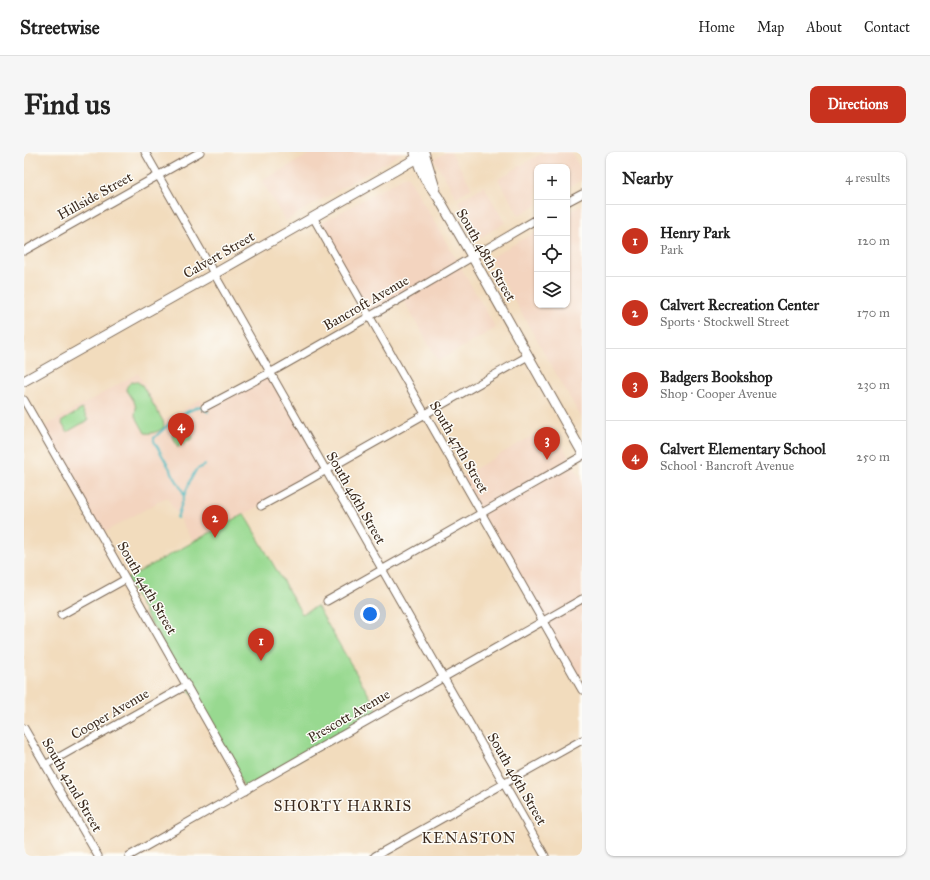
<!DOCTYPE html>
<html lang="en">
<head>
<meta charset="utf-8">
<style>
  body { margin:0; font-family:"IM FELL Great Primer",serif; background:#f6f6f6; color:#222 }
  .controls { position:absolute; right:12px; top:12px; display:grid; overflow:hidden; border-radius:8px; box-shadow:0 1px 3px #0004 }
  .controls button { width:36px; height:36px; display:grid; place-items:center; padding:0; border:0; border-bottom:1px solid #e0e0e0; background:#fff; color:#222; font:20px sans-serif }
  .you { position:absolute; left:346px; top:462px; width:14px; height:14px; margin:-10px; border:3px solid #fff; border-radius:50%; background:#1a73e8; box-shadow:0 0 0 6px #1a73e833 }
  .badge { display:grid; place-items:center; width:26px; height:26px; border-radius:50%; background:#c8321e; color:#fff; font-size:13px; font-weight:700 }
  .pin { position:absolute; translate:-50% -33px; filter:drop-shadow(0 1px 2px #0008) }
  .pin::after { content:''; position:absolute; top:21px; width:14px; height:12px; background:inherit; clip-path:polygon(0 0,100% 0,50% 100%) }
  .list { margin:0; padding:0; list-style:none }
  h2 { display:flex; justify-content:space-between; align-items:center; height:52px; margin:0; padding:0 16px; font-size:17px }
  h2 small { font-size:13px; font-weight:400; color:#767676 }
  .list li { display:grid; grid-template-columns:26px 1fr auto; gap:12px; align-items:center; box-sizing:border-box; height:72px; padding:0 16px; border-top:1px solid #e0e0e0 }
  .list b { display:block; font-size:15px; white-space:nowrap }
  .list p { margin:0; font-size:13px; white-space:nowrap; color:#767676 }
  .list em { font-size:13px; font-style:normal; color:#767676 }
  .icon { flex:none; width:22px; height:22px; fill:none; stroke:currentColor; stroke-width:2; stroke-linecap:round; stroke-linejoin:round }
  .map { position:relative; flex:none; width:558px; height:704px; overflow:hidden; border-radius:8px }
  header { display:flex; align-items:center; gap:24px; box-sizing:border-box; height:56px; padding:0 20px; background:#fff; border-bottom:1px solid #e0e0e0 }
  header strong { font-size:19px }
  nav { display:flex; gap:22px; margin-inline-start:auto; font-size:14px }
  .intro { display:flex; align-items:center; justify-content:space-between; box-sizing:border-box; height:96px; padding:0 24px }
  h1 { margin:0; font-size:28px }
  .button { padding:10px 18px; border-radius:8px; background:#c8321e; color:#fff; font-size:14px; font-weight:700 }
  main { display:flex; gap:24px; padding:0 24px }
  aside { flex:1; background:#fff; border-radius:8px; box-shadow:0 1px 3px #0004 }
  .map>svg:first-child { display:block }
</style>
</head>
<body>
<header>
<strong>Streetwise</strong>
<nav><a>Home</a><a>Map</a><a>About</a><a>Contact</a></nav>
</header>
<div class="intro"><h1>Find us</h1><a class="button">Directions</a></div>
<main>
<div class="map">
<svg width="558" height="704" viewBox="0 0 558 704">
  <rect width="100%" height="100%" fill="#fdfcf7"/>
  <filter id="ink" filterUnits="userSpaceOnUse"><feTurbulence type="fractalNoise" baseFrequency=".025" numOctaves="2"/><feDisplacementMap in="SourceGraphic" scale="8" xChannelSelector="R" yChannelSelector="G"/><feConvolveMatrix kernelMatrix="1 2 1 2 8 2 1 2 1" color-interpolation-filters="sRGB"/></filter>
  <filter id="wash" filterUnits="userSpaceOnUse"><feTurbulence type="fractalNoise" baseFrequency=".012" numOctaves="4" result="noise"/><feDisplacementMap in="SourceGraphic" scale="16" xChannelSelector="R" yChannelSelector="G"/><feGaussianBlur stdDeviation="0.9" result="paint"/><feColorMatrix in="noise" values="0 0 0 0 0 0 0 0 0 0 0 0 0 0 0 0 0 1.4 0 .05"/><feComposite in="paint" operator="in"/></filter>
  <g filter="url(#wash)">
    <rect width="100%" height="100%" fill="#f2dcbd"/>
    <path fill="#f3d4bf" d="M289 0H380L261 69 238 29Z
      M422 0H427L448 36 432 45 410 7Z
      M520 0H547L558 19V28L543 36V15H513V53L495 63 474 27Z
      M383 23 472 176 414 209 378 146 346 164 294 73Z
      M460 34 481 71 455 86 434 49Z
      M558 53V267L466 106 513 79V153H543V62Z
      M246 220 302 318 169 390 143 345 77 382 16 277 114 221 140 268 177 247 181 255Z
      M527 273 558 328V523L552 527 437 325Z"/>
    <path fill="#98d990" stroke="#6a8257" d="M112 229 118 233 139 269 140 273 139 276C134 280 127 282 121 281L111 263 112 256 110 249 102 237C104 232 106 230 112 229Z
      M58 257 64 268 43 280 37 270Z
      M163 274 169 286 154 295 148 283Z
      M220 362 278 462 293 454 356 562 222 638 102 427Z"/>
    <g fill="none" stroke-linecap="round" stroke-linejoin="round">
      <path stroke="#47b7be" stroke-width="2" d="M160 344 166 329 172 318 181 313
        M153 366 160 345 159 340 130 289V286L143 274 147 269 156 263 176 254 184 260"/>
    </g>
  </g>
  <g filter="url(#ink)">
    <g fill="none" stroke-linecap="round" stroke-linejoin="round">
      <defs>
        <path id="minor" d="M121 0 521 704
          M543 50 558 42
          M289 65 558 538
          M0 99 176 0
          M0 248 222 638
          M181 255 253 217 378 146 513 67
          M237 354 283 329 504 204
          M303 449 558 304
          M37 463 102 427
          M0 576 74 704
          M21 613 163 533
          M105 704 558 447
          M351 704 558 588"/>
        <path id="major" d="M400 0 411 36
          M391 1 396 16 401 27 414 45 453 113 558 300
          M0 229 197 118 400 2"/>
      </defs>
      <use href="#minor" stroke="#7b6856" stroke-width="9"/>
      <use href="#major" stroke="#7b6856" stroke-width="11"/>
      <use href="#minor" stroke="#fff" stroke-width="7"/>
      <use href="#major" stroke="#fff" stroke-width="9"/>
    </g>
  </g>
  <g text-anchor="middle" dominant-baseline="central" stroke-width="3" stroke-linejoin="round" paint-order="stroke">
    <g font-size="14" fill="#3b2a1e" stroke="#fdfcf7">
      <text transform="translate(71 44) rotate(-29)">Hillside Street</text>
      <text transform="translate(195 103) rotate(-30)">Calvert Street</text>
      <text transform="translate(462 103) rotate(60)">South 48th Street</text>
      <text transform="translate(342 151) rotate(-30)">Bancroft Avenue</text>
      <text transform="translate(435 295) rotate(60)">South 47th Street</text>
      <text transform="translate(332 346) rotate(60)">South 46th Street</text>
      <text transform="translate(123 436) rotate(60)">South 44th Street</text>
      <text transform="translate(86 562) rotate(-30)">Cooper Avenue</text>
      <text transform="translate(325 564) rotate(-30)">Prescott Avenue</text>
      <text transform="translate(493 627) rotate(60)">South 46th Street</text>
      <text transform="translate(48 633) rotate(60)">South 42nd Street</text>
    </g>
    <g font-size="15" letter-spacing="1" fill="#3b2a1e" stroke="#fdfcf7">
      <text x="319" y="654">SHORTY HARRIS</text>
      <text x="445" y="686">KENASTON</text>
    </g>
  </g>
</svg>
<div class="controls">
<button>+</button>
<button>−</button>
<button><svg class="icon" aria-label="locate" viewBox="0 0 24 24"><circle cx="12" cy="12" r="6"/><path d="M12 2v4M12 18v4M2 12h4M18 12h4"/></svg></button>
<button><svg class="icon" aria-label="layers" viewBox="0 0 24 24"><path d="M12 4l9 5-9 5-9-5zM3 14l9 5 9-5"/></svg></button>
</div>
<div class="you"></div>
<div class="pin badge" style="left:237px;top:509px">1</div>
<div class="pin badge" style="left:191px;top:386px">2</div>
<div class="pin badge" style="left:523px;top:308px">3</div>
<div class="pin badge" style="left:157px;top:294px">4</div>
</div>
<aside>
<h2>Nearby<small>4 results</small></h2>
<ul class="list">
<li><span class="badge">1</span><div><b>Henry Park</b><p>Park</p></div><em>120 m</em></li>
<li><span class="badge">2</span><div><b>Calvert Recreation Center</b><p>Sports · Stockwell Street</p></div><em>170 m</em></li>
<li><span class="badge">3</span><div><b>Badgers Bookshop</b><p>Shop · Cooper Avenue</p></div><em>230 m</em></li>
<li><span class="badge">4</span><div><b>Calvert Elementary School</b><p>School · Bancroft Avenue</p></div><em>250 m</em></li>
</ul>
</aside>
</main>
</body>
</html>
